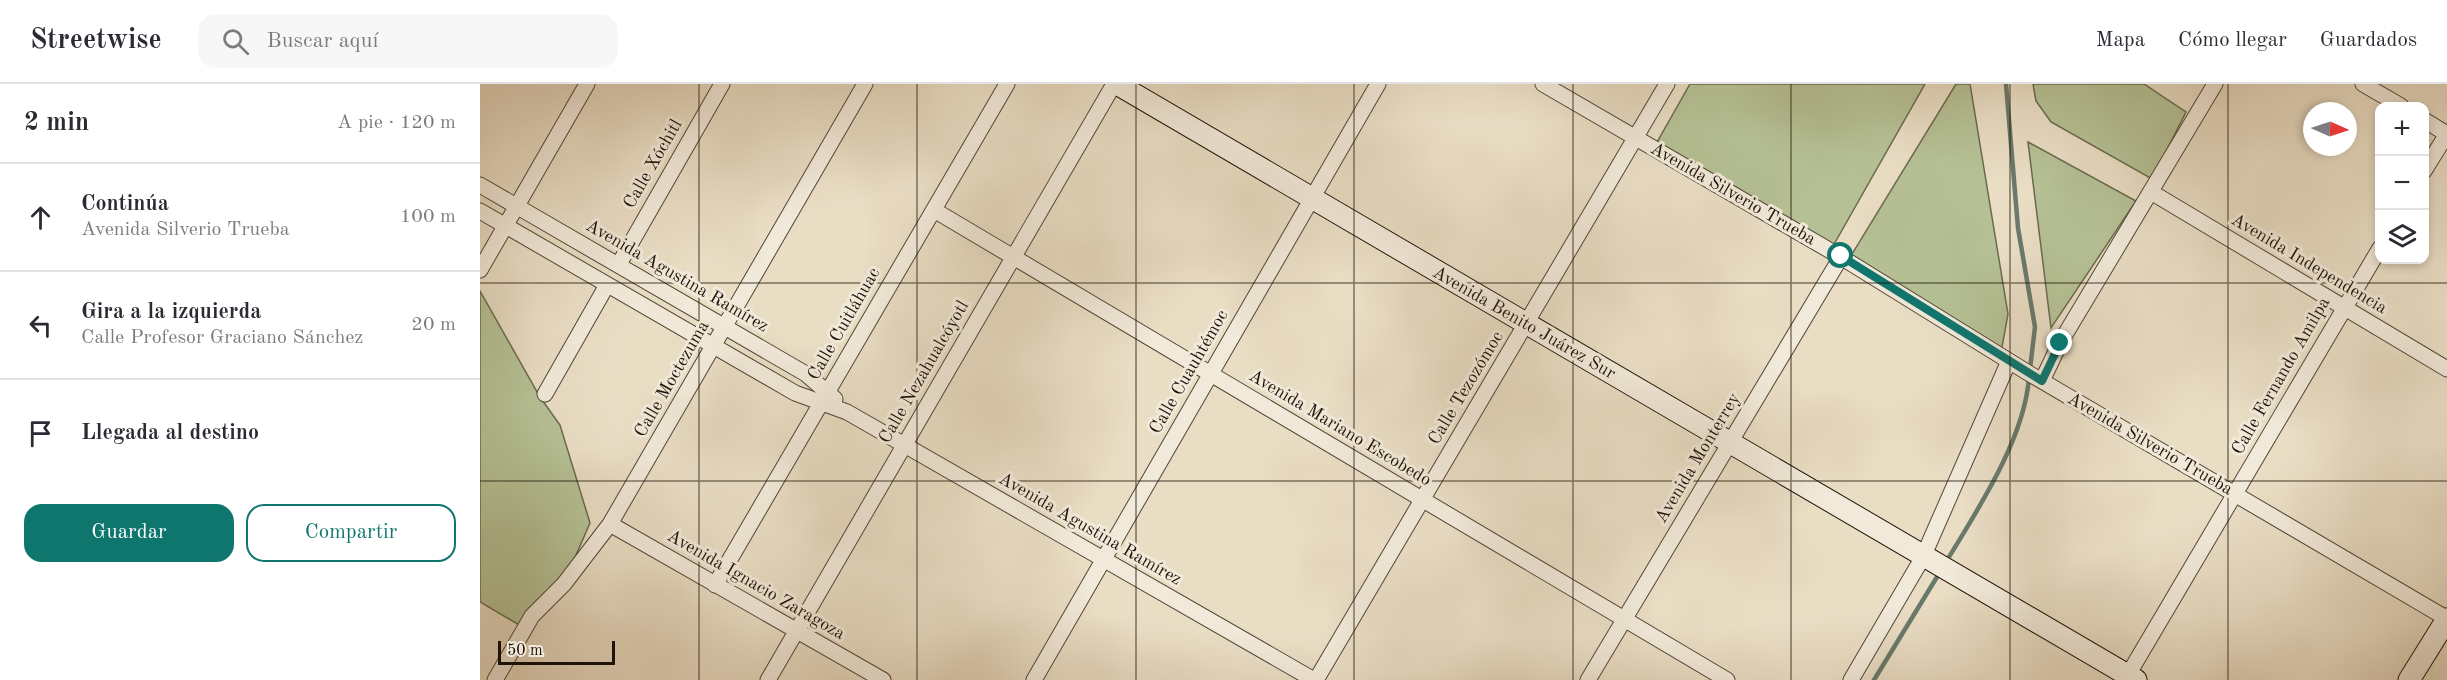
<!DOCTYPE html>
<html lang="es">
<head>
<meta charset="utf-8">
<style>
  body { margin:0; font-family:"Old Standard TT",serif; background:#f7f7f7; color:#2b2b33 }
  .controls { position:absolute; right:18px; top:18px; display:grid; overflow:hidden; border-radius:12px; box-shadow:0 3px 9px #0003 }
  .controls button { width:54px; height:54px; display:grid; place-items:center; padding:0; border:0; border-bottom:2px solid #e1e1e2; background:#fff; color:#2b2b33; font:30px sans-serif }
  .compass { position:absolute; left:1823px; top:18px; width:54px; height:54px; border-radius:50%; background:#fff; box-shadow:0 3px 9px #0003; rotate:93deg }
  .scale { position:absolute; left:18px; bottom:15px; width:117px; box-sizing:border-box; padding-left:6px; border:3px solid #201408; border-top:0; font-size:16px; line-height:21px; white-space:nowrap; color:#201408; -webkit-text-stroke:4px #f1e9d9; paint-order:stroke }
  .stop { position:absolute; width:18px; height:18px; margin:-14px; border:4px solid #0f766e; border-radius:50%; background:#fff }
  .stop.end { background:#0f766e; border-color:#fff; box-shadow:0 2px 6px #0008 }
  .list { margin:0; padding:0; list-style:none }
  h2 { display:flex; justify-content:space-between; align-items:center; height:78px; margin:0; padding:0 24px; font-size:26px }
  h2 small { font-size:20px; font-weight:400; color:#7c7c81 }
  .list li { display:grid; grid-template-columns:39px 1fr auto; gap:18px; align-items:center; box-sizing:border-box; height:108px; padding:0 24px; border-top:2px solid #e1e1e2 }
  .list b { display:block; font-size:22px; white-space:nowrap }
  .list p { margin:0; font-size:20px; white-space:nowrap; color:#7c7c81 }
  .list em { font-size:20px; font-style:normal; color:#7c7c81 }
  .actions { display:flex; gap:12px; padding:18px 24px }
  .actions a { flex:1; padding:14px 0; border:2px solid #0f766e; border-radius:18px; text-align:center; font-size:21px; color:#0f766e }
  .actions .main { background:#0f766e; color:#fff }
  .icon { flex:none; width:33px; height:33px; fill:none; stroke:currentColor; stroke-width:2; stroke-linecap:round; stroke-linejoin:round }
  .map { position:relative; flex:none; width:1967px; height:596px; overflow:hidden }
  header { display:flex; align-items:center; gap:36px; box-sizing:border-box; height:84px; padding:0 30px; background:#fff; border-bottom:2px solid #e1e1e2 }
  header strong { font-size:28px }
  nav { display:flex; gap:33px; margin-inline-start:auto; font-size:21px }
  .search { width:420px; height:54px; background:#f7f7f7; display:flex; align-items:center; gap:15px; box-sizing:border-box; padding:0 21px; border-radius:18px; color:#7c7c81; font-size:22px }
  main { display:flex }
  aside { flex:1; background:#fff }
  .map>svg:first-child { display:block }
</style>
</head>
<body>
<header>
<strong>Streetwise</strong>
<div class="search"><svg class="icon" aria-label="search" viewBox="0 0 24 24"><circle cx="10" cy="10" r="6"/><path d="M15 15l6 6"/></svg>Buscar aquí</div>
<nav><a>Mapa</a><a>Cómo llegar</a><a>Guardados</a></nav>
</header>
<main>
<aside>
<h2>2 min<small>A pie · 120 m</small></h2>
<ul class="list">
<li><svg class="icon" aria-label="ahead" viewBox="0 0 24 24"><path d="M12 20V5M6 11l6-6 6 6"/></svg><div><b>Continúa</b><p>Avenida Silverio Trueba</p></div><em>100 m</em></li>
<li><svg class="icon" aria-label="left" viewBox="0 0 24 24"><path d="M17 20v-9H6M10 6l-5 5 5 5"/></svg><div><b>Gira a la izquierda</b><p>Calle Profesor Graciano Sánchez</p></div><em>20 m</em></li>
<li><svg class="icon" aria-label="arrive" viewBox="0 0 24 24"><path d="M6 21V4h12l-3 4 3 4H6"/></svg><div><b>Llegada al destino</b></div></li>
</ul>
<div class="actions"><a class="main">Guardar</a><a>Compartir</a></div>
</aside>
<div class="map">
<svg width="1967" height="596" viewBox="0 0 1967 596">
  <rect width="100%" height="100%" fill="#e9ddc4"/>
  <filter id="stains"><feTurbulence type="fractalNoise" baseFrequency=".00333" numOctaves="4"/><feColorMatrix values="0 0 0 0 .2 0 0 0 0 .09 0 0 0 0 .02 0 0 0 .5 -.17"/></filter>
  <radialGradient id="worn" r=".72"><stop offset=".6" stop-color="#630" stop-opacity="0"/><stop offset="1" stop-color="#630" stop-opacity=".3"/></radialGradient>
  <path fill="#b5c195" stroke="#6a6a4e" stroke-width="1.5" d="M1210 0H1445L1353 162 1176 60Z
    M1476 0H1490L1528 230 1520 274 1369 175Z
    M1553 0H1664L1706 28 1672 95 1571 38 1556 17Z
    M1548 58 1656 117 1571 244Z
    M0 207 60 313 80 341 110 439 89 487 41 542 0 518Z"/>
  <g fill="none" stroke-linecap="round" stroke-linejoin="round">
    <path stroke="#69796c" stroke-width="4.5" d="M1526 0 1538 144 1555 243 1550 285
      M1466 478C1498 425 1544 356 1549 294
      M1394 596 1460 488"/>
    <defs>
      <path id="street" d="M1063 0 1361 173 1550 290 1966 534 1967 532
        M1883 0 1921 22
        M1944 36 1967 50
        M1944 87 1967 50
        M0 101 326 290 355 315
        M1671 108 1967 285
        M454 126 1247 596
        M0 127 315 309 367 328 834 596
        M139 180 242 0
        M0 186 107 0
        M1562 297 1580 259 1735 0
        M65 310 127 201
        M130 440 403 596
        M235 501 527 0
        M15 596 52 532 84 500 130 440 385 0
        M288 596 634 0
        M554 596 898 0
        M836 596 1187 0
        M1108 596 1361 173
        M1371 596 1443 473 1529 277
        M1645 596 1900 164"/>
      <path id="secondary" d="M637 0 1656 596
        M1929 596 1967 535"/>
    </defs>
    <use href="#street" stroke="#524637" stroke-width="17"/>
    <use href="#secondary" stroke="#201408" stroke-width="23"/>
    <use href="#street" stroke="#f1e9d9" stroke-width="15"/>
    <use href="#secondary" stroke="#f1e9d9" stroke-width="21"/>
  </g>
  <g fill="none" stroke-linecap="round" stroke-linejoin="round">
    <path stroke="#0f766e" stroke-width="8" d="M1361 172 1562 297 1580 259"/>
  </g>
  <path fill="none" stroke="#201408" stroke-width="1.5" stroke-opacity="0.55" d="M219 0V596M437 0V596M656 0V596M874 0V596M1093 0V596M1311 0V596M1530 0V596M1748 0V596M0 199H1967M0 397H1967"/>
  <g text-anchor="middle" dominant-baseline="central" stroke-width="6" stroke-linejoin="round" paint-order="stroke">
    <g font-size="18" fill="#201408" stroke="#f1e9d9">
      <text transform="translate(173 80) rotate(-60)">Calle Xóchitl</text>
      <text transform="translate(1253 110) rotate(30)">Avenida Silverio Trueba</text>
      <text transform="translate(1829 180) rotate(31)">Avenida Independencia</text>
      <text transform="translate(197 192) rotate(30)">Avenida Agustina Ramírez</text>
      <text transform="translate(1044 239) rotate(30)">Avenida Benito Juárez Sur</text>
      <text transform="translate(364 240) rotate(-60)">Calle Cuitláhuac</text>
      <text transform="translate(444 288) rotate(-60)">Calle Nezahualcóyotl</text>
      <text transform="translate(709 288) rotate(-60)">Calle Cuauhtémoc</text>
      <text transform="translate(1801 292) rotate(-60)">Calle Fernando Amilpa</text>
      <text transform="translate(192 295) rotate(-60)">Calle Moctezuma</text>
      <text transform="translate(986 304) rotate(-59)">Calle Tezozómoc</text>
      <text transform="translate(860 344) rotate(31)">Avenida Mariano Escobedo</text>
      <text transform="translate(1670 360) rotate(30)">Avenida Silverio Trueba</text>
      <text transform="translate(1218 374) rotate(-59)">Avenida Monterrey</text>
      <text transform="translate(610 445) rotate(30)">Avenida Agustina Ramírez</text>
      <text transform="translate(276 501) rotate(30)">Avenida Ignacio Zaragoza</text>
    </g>
  </g>
  <rect width="100%" height="100%" filter="url(#stains)"/>
  <rect width="100%" height="100%" fill="url(#worn)"/>
</svg>
<div class="controls">
<button>+</button>
<button>−</button>
<button><svg class="icon" aria-label="layers" viewBox="0 0 24 24"><path d="M12 4l9 5-9 5-9-5zM3 14l9 5 9-5"/></svg></button>
</div>
<svg class="compass" viewBox="-18 -18 36 36"><path d="M0-13l5 13h-10z" fill="#e53935"/><path d="M0 13l5-13h-10z" fill="#7c7c81"/></svg>
<div class="scale">50 m</div>
<div class="stop" style="left:1361px;top:172px"></div>
<div class="stop end" style="left:1580px;top:259px"></div>
</div>
</main>
</body>
</html>
